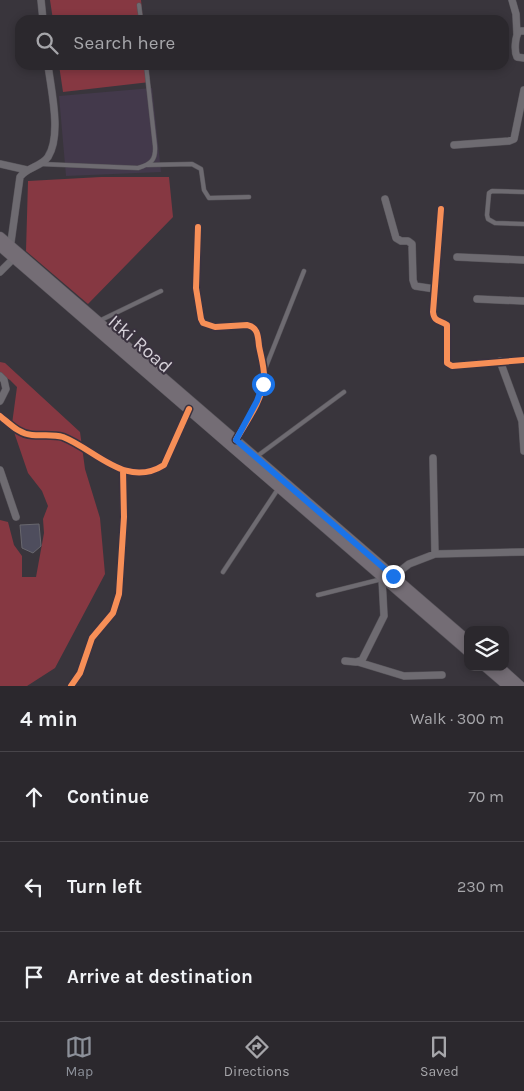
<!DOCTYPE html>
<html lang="en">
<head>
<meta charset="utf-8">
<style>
  body { margin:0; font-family:Karla,sans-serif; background:#333035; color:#f1f3f6 }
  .controls { position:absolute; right:15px; bottom:15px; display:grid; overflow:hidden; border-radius:10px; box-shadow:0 2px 8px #0003 }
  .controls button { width:45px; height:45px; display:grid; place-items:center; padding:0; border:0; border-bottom:1px solid #474449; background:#2b282d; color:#f1f3f6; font:25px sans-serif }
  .stop { position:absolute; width:15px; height:15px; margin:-11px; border:4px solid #1a73e8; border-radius:50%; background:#fff }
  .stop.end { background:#1a73e8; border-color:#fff; box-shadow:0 1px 5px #0008 }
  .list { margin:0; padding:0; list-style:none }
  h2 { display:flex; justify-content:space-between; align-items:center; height:65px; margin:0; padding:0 20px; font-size:21px }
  h2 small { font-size:16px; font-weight:400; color:#a6a6aa }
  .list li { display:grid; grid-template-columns:32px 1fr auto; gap:15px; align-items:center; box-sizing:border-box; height:90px; padding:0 20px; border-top:1px solid #474449 }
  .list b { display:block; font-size:19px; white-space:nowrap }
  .list em { font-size:16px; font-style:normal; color:#a6a6aa }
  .icon { flex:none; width:28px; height:28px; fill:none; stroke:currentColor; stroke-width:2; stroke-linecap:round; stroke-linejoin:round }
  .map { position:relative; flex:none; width:524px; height:686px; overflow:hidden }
  .search { position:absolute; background:#2b282d; box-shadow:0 2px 8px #0003; left:15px; right:15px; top:15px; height:55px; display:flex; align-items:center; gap:12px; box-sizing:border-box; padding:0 18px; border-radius:15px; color:#a6a6aa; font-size:19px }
  .sheet { height:335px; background:#2b282d }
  nav { display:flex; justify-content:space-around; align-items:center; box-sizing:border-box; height:70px; border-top:1px solid #474449; background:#2b282d; font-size:14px; color:#a6a6aa }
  nav a { display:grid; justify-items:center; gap:2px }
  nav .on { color:#8c9099 }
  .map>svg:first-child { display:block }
</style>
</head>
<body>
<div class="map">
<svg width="524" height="686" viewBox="0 0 524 686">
  <rect width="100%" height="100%" fill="#39353c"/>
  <path fill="#43394b" d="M152 88 161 172 66 176 59 96Z"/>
  <path fill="#863842" d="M50 0H141L143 20H53Z
    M59 65H148L150 82 63 92Z
    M101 177H169L173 217 88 304 26 251 28 181Z
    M0 362 5 363 80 432 85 469 100 518 105 574 55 668 27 686H0V520L8 522 14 545 22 556V577H36L44 533 43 519 48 506 42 491 28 473 15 435 12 424 17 387 10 380 0 374Z"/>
  <path fill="#4e4d5d" stroke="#68676e" d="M39 524 41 546 33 553 22 548 20 525Z"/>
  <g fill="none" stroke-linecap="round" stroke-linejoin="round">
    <defs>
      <path id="lane" d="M139 5 141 20
        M41 164 138 168C151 164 156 160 155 146L146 65
        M147 165 192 164 201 169 204 190 209 198 249 197
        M524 192 492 191 489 193 487 215 488 219 495 223 524 224
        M99 321 161 291
        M265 369 304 271
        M256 457 344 392
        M223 572 278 489
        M318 595 382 579"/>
      <path id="street" d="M41 0 43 20
        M512 0 516 14 517 35
        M524 31H519C515 37 514 51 517 57L524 58
        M454 145 509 141 514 139 524 90
        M0 164 27 170
        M385 199 396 238 401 241H408L412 244 413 280 415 286 435 289
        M441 209 433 312C434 322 440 320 447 325V363L452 366 524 360
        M198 227 196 288 201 319 203 323 215 327 247 325C258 327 258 336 259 346 261 357 265 369 264 380 262 401 246 422 236 440
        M10 249 20 177C27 167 41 167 48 157 62 135 51 90 48 65
        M457 257 524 260
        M0 272 14 258
        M477 299 524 301
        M500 361 522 421 524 451
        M0 376 4 380 6 389 0 401
        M0 416C10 424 19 434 32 435 43 436 53 434 63 437 96 450 126 489 164 465L189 409
        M433 458 435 554
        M0 470 16 517
        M391 578 409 564 435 554 524 552
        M345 661 356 662 362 660 384 616 382 579 380 575
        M358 662 404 676 442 675
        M71 686 80 673 92 638 113 613 119 594 124 517 123 470"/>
      <path id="secondary" d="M0 237 468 641
        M0 246 468 651
        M486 667 508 686
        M499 667 520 686"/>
    </defs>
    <use href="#lane" stroke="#57545a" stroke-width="5"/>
    <use href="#street" stroke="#57545a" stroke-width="8"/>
    <use href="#secondary" stroke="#57545a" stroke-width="11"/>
    <use href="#lane" stroke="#6e6b71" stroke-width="4"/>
    <use href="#street" stroke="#6e6b71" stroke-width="7"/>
    <use href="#secondary" stroke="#746d75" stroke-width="10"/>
    <defs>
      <path id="cycleway" d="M441 209 433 312C434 322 440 320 447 325V363L452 366 524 360
        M198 227 196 288 201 319 203 323 215 327 247 325C258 327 258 336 259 346 261 357 265 369 264 380 262 401 246 422 236 440
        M0 416C10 424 19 434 32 435 43 436 53 434 63 437 96 450 126 489 164 465L189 409
        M71 686 80 673 92 638 113 613 119 594 124 517 123 470"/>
    </defs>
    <use href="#cycleway" stroke="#3a323f" stroke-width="9"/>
    <use href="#cycleway" stroke="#f78f57" stroke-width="6"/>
  </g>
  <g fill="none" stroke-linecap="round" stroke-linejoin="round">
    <path stroke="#1a73e8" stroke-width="6" d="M263 384 257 401 236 440 393 576"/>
  </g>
  <g text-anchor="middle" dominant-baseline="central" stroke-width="4" stroke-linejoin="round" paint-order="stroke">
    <g font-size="19" fill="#d5d0d8" stroke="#3a323f">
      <text transform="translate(140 344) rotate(41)">Itki Road</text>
    </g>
  </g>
</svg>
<div class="controls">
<button><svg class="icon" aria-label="layers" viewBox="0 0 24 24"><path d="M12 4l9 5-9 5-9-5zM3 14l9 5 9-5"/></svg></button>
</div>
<div class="stop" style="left:263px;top:384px"></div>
<div class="stop end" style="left:393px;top:576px"></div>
<div class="search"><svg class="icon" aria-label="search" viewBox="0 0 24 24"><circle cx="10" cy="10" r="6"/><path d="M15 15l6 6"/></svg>Search here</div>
</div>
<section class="sheet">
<h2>4 min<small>Walk · 300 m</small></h2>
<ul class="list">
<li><svg class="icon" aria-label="ahead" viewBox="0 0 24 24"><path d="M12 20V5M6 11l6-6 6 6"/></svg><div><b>Continue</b></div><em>70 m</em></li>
<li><svg class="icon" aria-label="left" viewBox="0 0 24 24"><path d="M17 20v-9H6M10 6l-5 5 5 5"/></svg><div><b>Turn left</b></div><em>230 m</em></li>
<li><svg class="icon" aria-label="arrive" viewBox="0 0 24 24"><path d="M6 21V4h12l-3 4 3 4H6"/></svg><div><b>Arrive at destination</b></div></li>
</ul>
</section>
<nav>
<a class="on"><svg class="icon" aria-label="map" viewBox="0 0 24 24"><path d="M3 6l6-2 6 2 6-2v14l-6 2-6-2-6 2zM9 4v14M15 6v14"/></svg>Map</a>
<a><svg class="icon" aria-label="directions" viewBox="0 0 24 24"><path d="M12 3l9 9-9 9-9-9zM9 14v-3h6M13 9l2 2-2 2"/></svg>Directions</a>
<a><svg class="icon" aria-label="saved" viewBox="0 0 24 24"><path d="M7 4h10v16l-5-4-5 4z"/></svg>Saved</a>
</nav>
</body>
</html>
